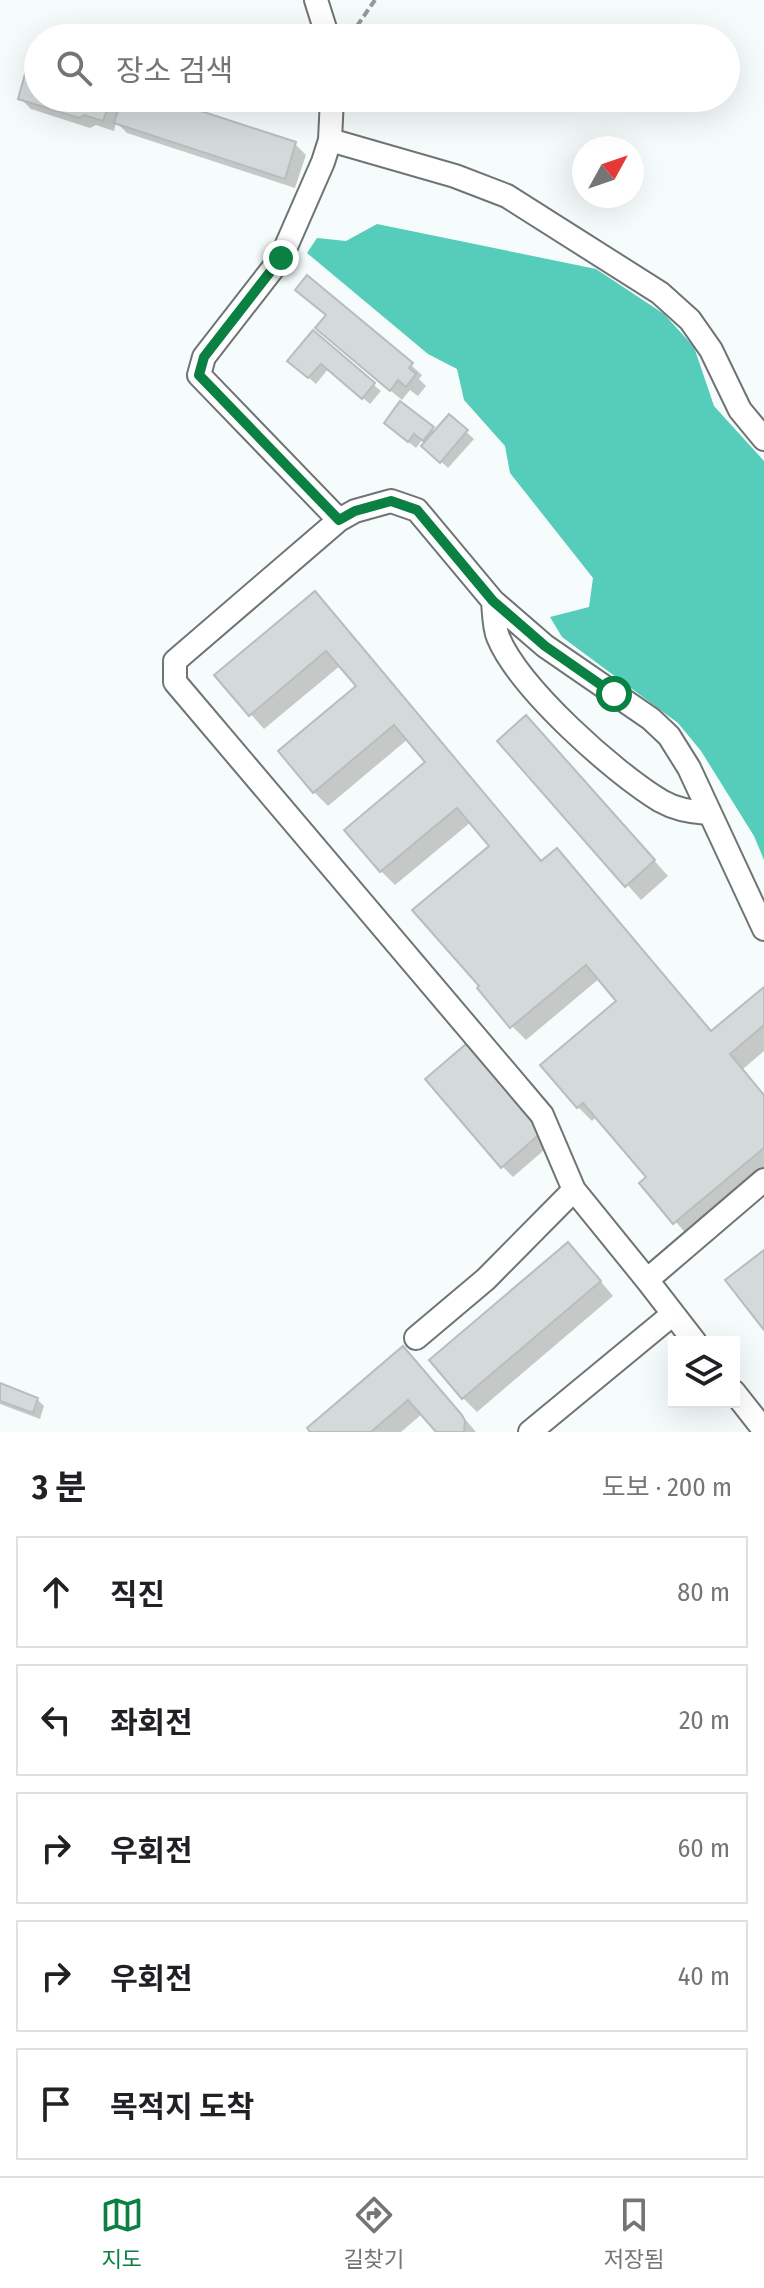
<!DOCTYPE html>
<html lang="ko">
<head>
<meta charset="utf-8">
<style>
  body { margin:0; font-family:"Fira Sans Condensed","Noto Sans KR",sans-serif; background:#f6f6f6; color:#202124 }
  .controls { position:absolute; right:24px; bottom:24px; display:grid; overflow:hidden; border-radius:0px; box-shadow:0 8px 32px #0002 }
  .controls button { width:72px; height:72px; display:grid; place-items:center; padding:0; border:0; border-bottom:2px solid #e0e0e0; background:#fff; color:#202124; font:40px sans-serif }
  .compass { position:absolute; left:572px; top:136px; width:72px; height:72px; border-radius:50%; background:#fff; box-shadow:0 8px 32px #0002; rotate:50deg }
  .stop { position:absolute; width:24px; height:24px; margin:-18px; border:6px solid #0b8043; border-radius:50%; background:#fff }
  .stop.end { background:#0b8043; border-color:#fff; box-shadow:0 2px 8px #0008 }
  .list { margin:0; padding:0; list-style:none }
  h2 { display:flex; justify-content:space-between; align-items:center; height:104px; margin:0; padding:0 32px; font-size:34px }
  h2 small { font-size:26px; font-weight:400; color:#757577 }
  .list li { display:grid; grid-template-columns:52px 1fr auto; gap:24px; align-items:center; box-sizing:border-box; height:112px; margin:0 16px 16px; padding:0 16px; border:2px solid #e0e0e0; border-radius:0px }
  .list b { display:block; font-size:30px; white-space:nowrap }
  .list em { font-size:26px; font-style:normal; color:#757577 }
  .icon { flex:none; width:44px; height:44px; fill:none; stroke:currentColor; stroke-width:2; stroke-linecap:round; stroke-linejoin:round }
  .map { position:relative; flex:none; width:764px; height:1432px; overflow:hidden }
  .search { position:absolute; background:#fff; box-shadow:0 8px 32px #0002; left:24px; right:24px; top:24px; height:88px; display:flex; align-items:center; gap:20px; box-sizing:border-box; padding:0 28px; border-radius:44px; color:#757577; font-size:30px }
  .sheet { height:744px; background:#fff }
  nav { display:flex; justify-content:space-around; align-items:center; box-sizing:border-box; height:112px; border-top:2px solid #e0e0e0; background:#fff; font-size:22px; color:#757577 }
  nav a { display:grid; justify-items:center; gap:4px }
  nav .on { color:#0b8043 }
  .map>svg:first-child { display:block }
</style>
</head>
<body>
<div class="map">
<svg width="764" height="1432" viewBox="0 0 764 1432">
  <rect width="100%" height="100%" fill="#f5fcfb"/>
  <path fill="#56ccba" d="M377 224 596 269 664 314 694 347 714 406 764 461V860L754 836 701 751 678 723 562 637 550 617 589 607 593 578 510 473 505 446 464 400 457 369 428 354 307 253 317 238 346 241Z"/>
  <path fill="#0003" d="M38 80V98H111L121 108 124 98H154L295 144 306 155 295 188 127 133 116 122 114 131 96 125 90 128 31 109 20 98Z
    M328 316 411 365 422 375 419 379 426 386 418 396 410 390 402 400 328 339Z
    M313 333 381 391 370 404 328 369 316 384 297 368Z
    M401 404 436 432 450 417 474 439 448 468 424 446 426 443 422 440 416 448 393 430Z
    M315 594 543 863 557 851 571 865 712 1033 764 990V1051L743 1069 764 1095V1174L689 1237 642 1183 649 1177 597 1116 592 1121 578 1107 619 1001 600 978 526 1040 512 1026 491 846 471 822 395 885 381 871 427 762 408 739 328 806 314 792 359 687 341 665 264 729 217 676Z
    M540 732 668 876 641 900 500 742Z
    M465 1047 551 1144 513 1177 502 1166Z
    M582 1259 613 1296 477 1412 463 1398Z
    M417 1363 476 1432H440L423 1413 401 1432H313Z
    M0 1386 37 1399 44 1406 40 1419 0 1404Z"/>
  <path fill="#d3dad9" stroke="#b7bebd" stroke-width="2" d="M25 74 38 78V98H111L103 121 84 115 79 118 18 99Z
    M122 98H161L296 142 285 179 114 123Z
    M307 275 413 363 409 368 416 374 406 387 398 380 390 391 315 328 326 315 295 290Z
    M313 330 375 383 362 399 321 364 308 378 287 361Z
    M400 401 434 427 423 441 414 434 408 442 384 423Z
    M449 414 468 430 440 463 421 446Z
    M315 591 541 861 557 848 711 1031 764 987V1025L730 1054 764 1095V1148L673 1224 639 1183 646 1177 583 1103 577 1108 540 1065 616 1001 586 965 510 1028 477 988 479 986 412 910 489 846 457 808 380 872 344 830 425 762 394 725 313 793 278 751 356 686 326 651 249 716 214 675Z
    M526 715 655 860 625 887 497 741Z
    M466 1044 542 1132 501 1168 425 1079Z
    M568 1242 601 1281 462 1399 429 1360Z
    M764 1250V1330L725 1280Z
    M403 1346 462 1415 465 1421 464 1432H436L408 1400 371 1432H310L307 1428Z
    M0 1383 38 1398 33 1413 0 1401Z"/>
  <g fill="none" stroke-linecap="round" stroke-linejoin="round">
    <defs>
      <path id="minor" d="M316 0 328 38
        M332 98 330 140 323 162 281 258 204 357 199 375 339 520
        M330 140 455 176 507 196 660 293 690 320 711 350 740 410 764 439
        M493 601C494 613 494 627 498 637 519 688 613 772 661 801 675 809 691 812 707 813
        M647 1280 574 1190 542 1115 175 682V661L339 520 355 511 391 501 417 510 493 601 545 646 651 719 669 736 689 768 764 929
        M416 1338 486 1279 574 1190
        M695 1342 647 1280 764 1180
        M734 1392 764 1430
        M530 1432 673 1314"/>
    </defs>
    <use href="#minor" stroke="#6f7574" stroke-width="26"/>
    <path stroke="#949998" stroke-width="4" stroke-dasharray="8 4" stroke-linecap="butt" d="M350 36 375 0"/>
    <use href="#minor" stroke="#fff" stroke-width="22"/>
  </g>
  <g fill="none" stroke-linecap="round" stroke-linejoin="round">
    <path stroke="#0b8043" stroke-width="10" d="M281 258 204 357 199 375 339 520 355 511 391 501 417 510 493 601 545 646 614 694"/>
  </g>
</svg>
<div class="controls">
<button><svg class="icon" aria-label="layers" viewBox="0 0 24 24"><path d="M12 4l9 5-9 5-9-5zM3 14l9 5 9-5"/></svg></button>
</div>
<svg class="compass" viewBox="-18 -18 36 36"><path d="M0-13l5 13h-10z" fill="#e53935"/><path d="M0 13l5-13h-10z" fill="#757577"/></svg>
<div class="stop" style="left:614px;top:694px"></div>
<div class="stop end" style="left:281px;top:258px"></div>
<div class="search"><svg class="icon" aria-label="search" viewBox="0 0 24 24"><circle cx="10" cy="10" r="6"/><path d="M15 15l6 6"/></svg>장소 검색</div>
</div>
<section class="sheet">
<h2>3 분<small>도보 · 200 m</small></h2>
<ul class="list">
<li><svg class="icon" aria-label="ahead" viewBox="0 0 24 24"><path d="M12 20V5M6 11l6-6 6 6"/></svg><div><b>직진</b></div><em>80 m</em></li>
<li><svg class="icon" aria-label="left" viewBox="0 0 24 24"><path d="M17 20v-9H6M10 6l-5 5 5 5"/></svg><div><b>좌회전</b></div><em>20 m</em></li>
<li><svg class="icon" aria-label="right" viewBox="0 0 24 24"><path d="M7 20v-9h11M14 6l5 5-5 5"/></svg><div><b>우회전</b></div><em>60 m</em></li>
<li><svg class="icon" aria-label="right" viewBox="0 0 24 24"><path d="M7 20v-9h11M14 6l5 5-5 5"/></svg><div><b>우회전</b></div><em>40 m</em></li>
<li><svg class="icon" aria-label="arrive" viewBox="0 0 24 24"><path d="M6 21V4h12l-3 4 3 4H6"/></svg><div><b>목적지 도착</b></div></li>
</ul>
</section>
<nav>
<a class="on"><svg class="icon" aria-label="map" viewBox="0 0 24 24"><path d="M3 6l6-2 6 2 6-2v14l-6 2-6-2-6 2zM9 4v14M15 6v14"/></svg>지도</a>
<a><svg class="icon" aria-label="directions" viewBox="0 0 24 24"><path d="M12 3l9 9-9 9-9-9zM9 14v-3h6M13 9l2 2-2 2"/></svg>길찾기</a>
<a><svg class="icon" aria-label="saved" viewBox="0 0 24 24"><path d="M7 4h10v16l-5-4-5 4z"/></svg>저장됨</a>
</nav>
</body>
</html>
